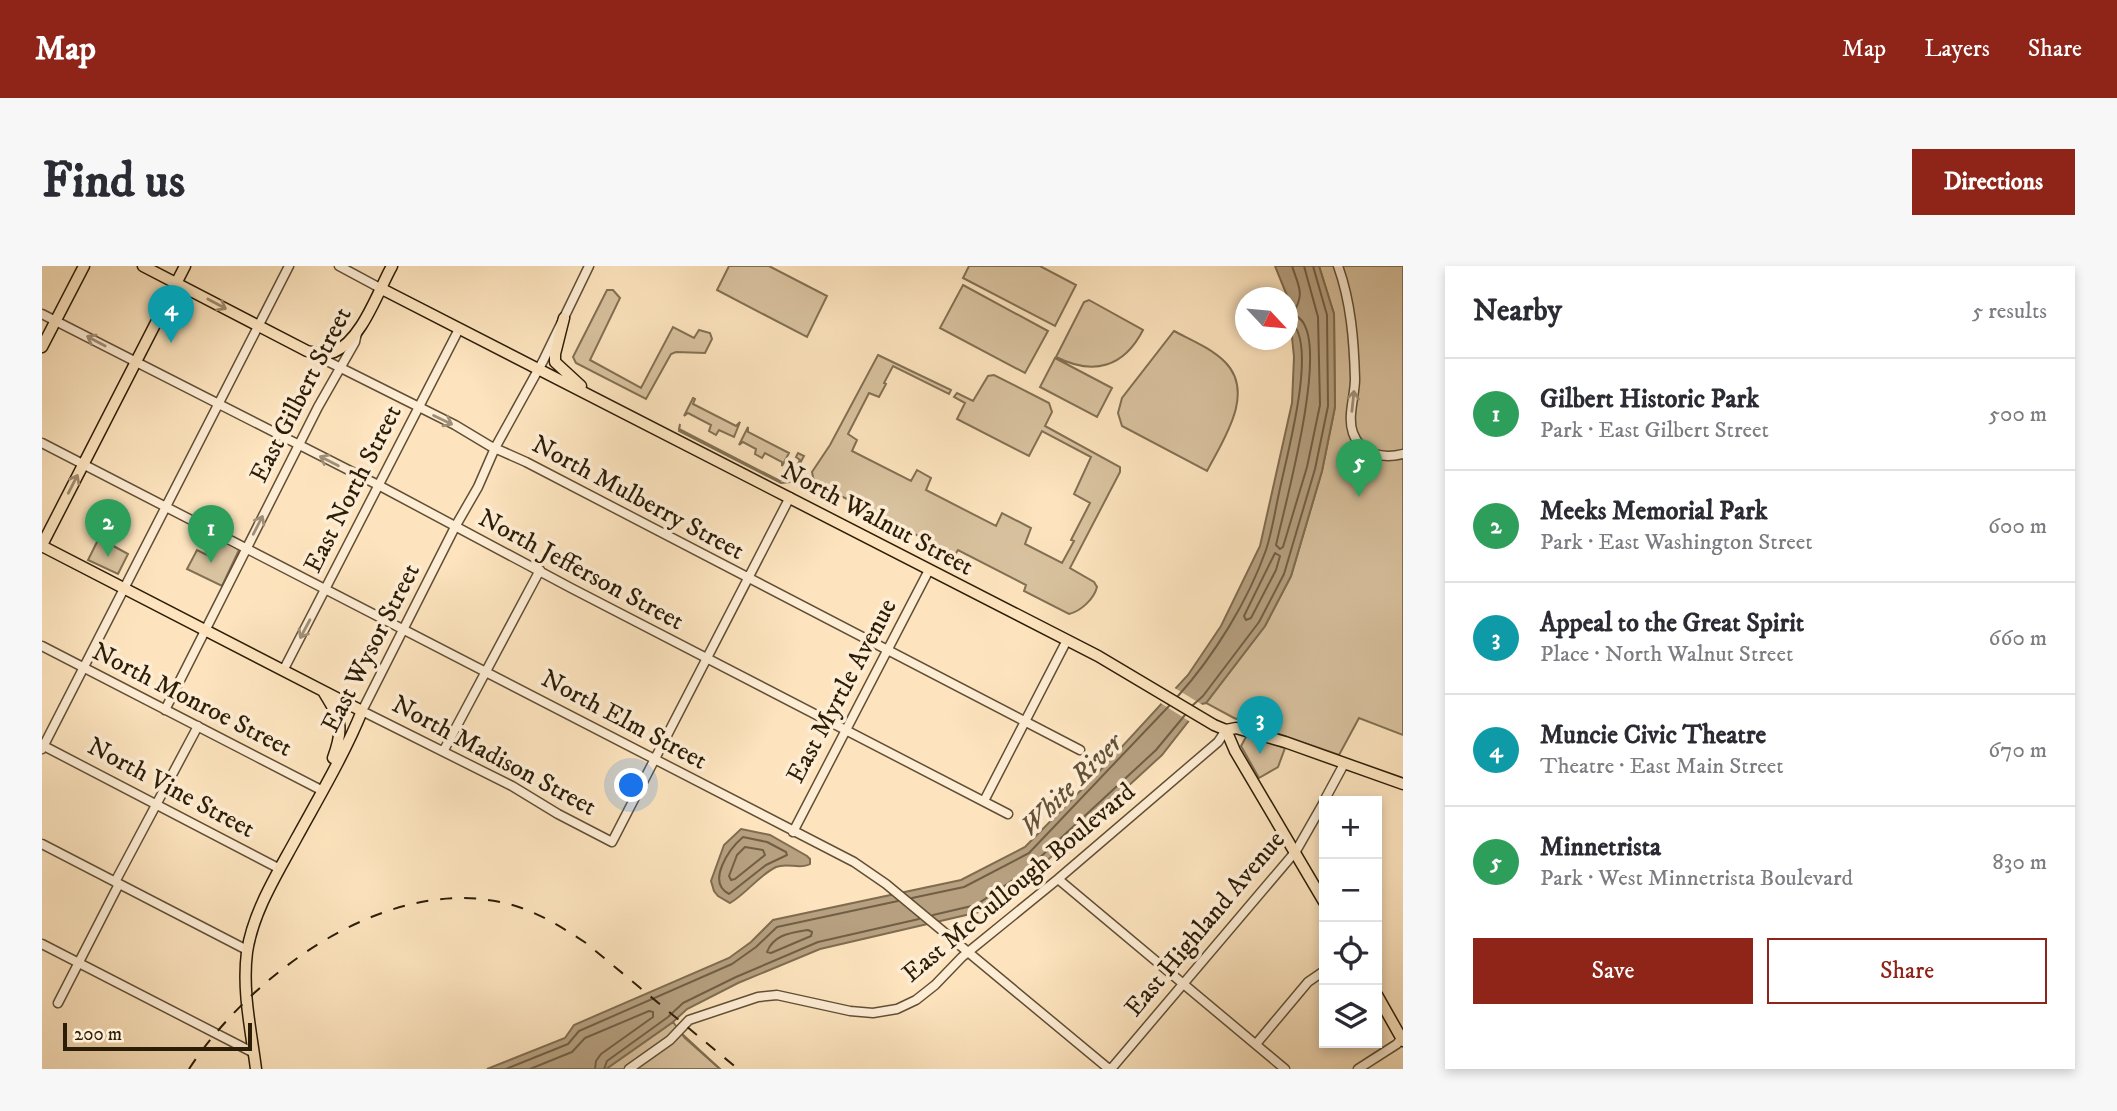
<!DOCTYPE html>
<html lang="en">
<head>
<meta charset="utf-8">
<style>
  body { margin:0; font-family:"IM FELL DW Pica",serif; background:#f7f7f7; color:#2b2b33 }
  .controls { position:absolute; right:21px; bottom:21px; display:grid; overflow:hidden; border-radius:0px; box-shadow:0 4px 10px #0003 }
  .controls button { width:63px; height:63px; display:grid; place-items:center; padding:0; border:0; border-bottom:2px solid #e1e1e2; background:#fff; color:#2b2b33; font:35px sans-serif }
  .compass { position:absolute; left:1193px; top:21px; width:63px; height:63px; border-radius:50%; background:#fff; box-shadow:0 4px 10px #0003; rotate:116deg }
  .scale { position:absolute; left:21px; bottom:18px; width:189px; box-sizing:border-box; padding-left:7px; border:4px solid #2c1d07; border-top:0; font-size:19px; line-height:24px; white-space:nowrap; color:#2c1d07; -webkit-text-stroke:5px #feedd5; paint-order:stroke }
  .you { position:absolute; left:590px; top:520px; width:24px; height:24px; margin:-18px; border:5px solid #fff; border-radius:50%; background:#1a73e8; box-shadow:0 0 0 10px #1a73e833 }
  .badge { display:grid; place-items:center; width:46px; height:46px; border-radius:50%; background:#8f2418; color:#fff; font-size:23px; font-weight:700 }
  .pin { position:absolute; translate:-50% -58px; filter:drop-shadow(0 2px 4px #0008) }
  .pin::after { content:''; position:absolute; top:37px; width:24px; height:21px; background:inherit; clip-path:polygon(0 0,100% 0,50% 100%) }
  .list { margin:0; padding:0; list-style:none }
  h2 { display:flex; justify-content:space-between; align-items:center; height:91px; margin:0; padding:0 28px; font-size:30px }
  h2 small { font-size:23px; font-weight:400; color:#7c7c81 }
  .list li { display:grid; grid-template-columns:46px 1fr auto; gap:21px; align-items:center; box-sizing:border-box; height:112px; padding:0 28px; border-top:2px solid #e1e1e2 }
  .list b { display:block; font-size:26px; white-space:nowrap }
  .list p { margin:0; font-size:23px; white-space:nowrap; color:#7c7c81 }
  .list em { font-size:23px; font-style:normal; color:#7c7c81 }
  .actions { display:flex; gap:14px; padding:21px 28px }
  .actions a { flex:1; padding:16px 0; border:2px solid #8f2418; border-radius:0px; text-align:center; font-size:24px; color:#8f2418 }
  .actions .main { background:#8f2418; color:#fff }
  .icon { flex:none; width:38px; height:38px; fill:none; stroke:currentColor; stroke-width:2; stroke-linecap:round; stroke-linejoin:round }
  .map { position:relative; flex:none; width:1361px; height:803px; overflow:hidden; border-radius:0px }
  header { display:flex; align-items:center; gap:42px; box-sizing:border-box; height:98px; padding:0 35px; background:#8f2418; color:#fff }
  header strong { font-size:33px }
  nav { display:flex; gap:38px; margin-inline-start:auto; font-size:24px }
  .intro { display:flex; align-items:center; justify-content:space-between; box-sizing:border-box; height:168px; padding:0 42px }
  h1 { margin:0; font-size:49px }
  .button { padding:18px 32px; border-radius:0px; background:#8f2418; color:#fff; font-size:24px; font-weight:700 }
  main { display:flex; gap:42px; padding:0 42px }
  aside { flex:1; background:#fff; border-radius:0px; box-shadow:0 4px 10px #0003 }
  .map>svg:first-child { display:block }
</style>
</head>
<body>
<header>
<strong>Map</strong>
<nav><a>Map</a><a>Layers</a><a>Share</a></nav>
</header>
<div class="intro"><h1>Find us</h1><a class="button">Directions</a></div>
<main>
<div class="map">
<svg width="1361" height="803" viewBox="0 0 1361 803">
  <rect width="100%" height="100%" fill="#fde4be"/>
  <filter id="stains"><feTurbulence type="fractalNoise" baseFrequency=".00286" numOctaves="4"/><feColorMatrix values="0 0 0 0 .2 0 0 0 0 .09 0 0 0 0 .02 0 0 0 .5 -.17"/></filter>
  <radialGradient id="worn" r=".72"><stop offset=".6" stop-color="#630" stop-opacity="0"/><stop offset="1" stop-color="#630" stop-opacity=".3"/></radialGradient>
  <path fill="#d9c29f" stroke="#827053" stroke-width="2" d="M687 0H727L785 30 765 71 675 24Z
    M927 0H998L1034 19 1013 60 921 12Z
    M1277 0H1361V469L1317 452 1297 489 1192 452 1164 437 1223 360 1249 310 1280 205 1293 141 1292 48Z
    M921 19 1006 65 983 107 898 62Z
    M565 24H571L578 32 548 94 599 122 631 61 652 72 657 64 668 67 670 73 663 87 634 86 629 88 604 133 534 97 531 91Z
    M1047 34 1101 64C1082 101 1052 110 1014 91L1042 36Z
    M1132 65C1149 74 1169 82 1183 96 1214 127 1181 174 1165 205L1080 160 1076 147 1080 132Z
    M836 89 909 124 907 128 851 100 842 117 844 118 837 131 827 127 806 168 815 174 810 185 869 215 875 204 889 212 884 224 954 260 960 247 989 262 983 278 1020 297 1032 275 1029 274 1048 237 1032 228 1049 191 1000 165 987 190 915 153 923 137 912 131 915 127 931 135 946 110 952 109 1007 137 1010 146 1003 160 1078 201V206L1028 302 1052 316 1055 321C1052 333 1039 345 1027 348L982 325 984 319 916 284 913 289 772 216 770 206 788 179Z
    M1013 92 1070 122 1055 151 998 121Z
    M651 132 653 133 651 138 694 160 698 156 692 171 677 164 674 169 667 165 669 159 646 147 642 150Z
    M638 158 637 163 738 215 742 211 748 213 758 194 754 191 756 187 762 190 748 216 739 217 637 165Z
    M706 161V166L747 187 740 200V196L723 187 720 192 713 188 714 183 701 176 697 179Z
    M57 272 86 288 76 308 46 294Z
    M179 272 197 284 180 320 145 303 155 284 169 291Z
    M1208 470 1243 482 1236 501 1217 512 1199 480 1204 471Z
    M631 756 643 772 678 803H564Z"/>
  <path fill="#b6a080" stroke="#7f6c50" stroke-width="2" d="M1233 0H1277L1292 48 1293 141 1280 205 1249 310 1223 360 1164 437 1160 438 1120 489 985 613 937 646 778 683 696 717 645 743 631 756 564 803H445L523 772 532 759 687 692 709 676 731 654 919 614 983 581 1053 510 1146 409 1179 360 1218 280 1250 137 1252 91 1246 32Z
    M699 563 728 569 765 590 768 593V598C758 604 745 596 734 601 716 610 704 628 688 637L676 630 672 625 669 615 682 579Z"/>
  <path fill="#fde4be" d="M1131 421 1164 441 1150 457 1117 436Z"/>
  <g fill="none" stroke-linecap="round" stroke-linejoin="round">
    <path stroke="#715e44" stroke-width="2" d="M1250 0C1257 21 1263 28 1251 47 1254 50 1260 53 1262 58 1283 94 1244 235 1234 279L1238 283 1241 281 1265 201 1278 139 1276 51 1262 0
      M1233 287 1238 290 1234 304 1209 352 1204 354 1202 350Z
      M1136 430C1172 390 1206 335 1224 284 1230 266 1233 245 1237 227 1244 192 1274 87 1252 59L1246 58
      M1151 439 1161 430 1217 356 1242 308 1273 203 1286 140 1285 49 1271 0
      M701 571 725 576 744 586 745 589 724 599 687 628C664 616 687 583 701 571Z
      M703 581 721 584 723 589 693 613 689 614 687 610 695 589Z
      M870 632 922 621 987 587 1127 440
      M891 649 934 639 980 608 1114 484 1143 449
      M766 664 770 666 769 670 729 687 725 686C732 668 749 667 766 664Z
      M464 803 526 778 537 765 690 698 714 681 735 661 856 635
      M488 803 530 786 543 772 607 745 611 746V751L559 788 554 795 553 803
      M562 803 565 795 626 751 641 737 694 711 776 676 877 653"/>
    <path stroke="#7f6c50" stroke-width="2" d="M638 766 678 803"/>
    <defs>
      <path id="minor" d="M297 0 338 22
        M547 0 501 95 453 182 436 221 413 261 320 445 470 520 516 548 570 576 748 231
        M1296 0C1309 36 1312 75 1313 113 1313 130 1305 151 1311 167 1319 189 1341 193 1361 188
        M0 48 338 220 529 322 966 548
        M267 86 413 159 448 180 484 196 1038 484
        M0 177 812 596 844 618 1067 803
        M0 380 281 525
        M242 403 417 63
        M123 444 276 141 313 76 315 67
        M0 479 238 603
        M0 483 247 0
        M402 484 498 304
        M942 535 1025 374
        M1282 535 1302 498
        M751 566 887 304
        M0 578 205 684
        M1016 613 1243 803
        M73 616 156 460
        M0 678 212 787
        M16 737 77 618
        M1214 778 1266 716 1282 705
        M587 803 628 774 647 754 716 731 735 729 808 745 831 747 855 743 874 734 893 719 920 691 1016 613 1176 476 1184 464
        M1069 803 1254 585 1282 536
        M1316 803 1355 778 1361 770"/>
      <path id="major" d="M101 0 265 85C275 87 283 90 292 86 320 74 336 25 350 0
        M338 22 1056 390 1172 459 1184 464 1194 462 1243 476 1361 518
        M522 52 513 88V96L539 120
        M0 81 42 0
        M0 279 143 0
        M0 280 320 445C302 489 277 531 254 573 235 608 211 646 205 686 200 725 209 764 214 803
        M281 425C298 453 303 459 291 492
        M1184 464 1193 485 1282 636
        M1335 729 1361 775"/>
    </defs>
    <use href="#minor" stroke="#604f35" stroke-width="11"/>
    <use href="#major" stroke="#2c1d07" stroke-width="13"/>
    <use href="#minor" stroke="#feedd5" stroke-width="8"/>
    <use href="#major" stroke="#fde4be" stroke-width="10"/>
    <path stroke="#2c1d07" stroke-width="2" stroke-dasharray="12 12" stroke-linecap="butt" d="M147 803C208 710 337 614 453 635 488 641 515 658 544 677L696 803"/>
  </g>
  <defs><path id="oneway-shaft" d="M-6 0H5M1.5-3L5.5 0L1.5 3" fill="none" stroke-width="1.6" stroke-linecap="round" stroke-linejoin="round" transform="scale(1.75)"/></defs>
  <g stroke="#9f8a6c">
    <use href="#oneway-shaft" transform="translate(175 38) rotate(28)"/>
    <use href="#oneway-shaft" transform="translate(31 218) rotate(-63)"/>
  </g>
  <g stroke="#a08f78">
    <use href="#oneway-shaft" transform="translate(54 75) rotate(-152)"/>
    <use href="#oneway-shaft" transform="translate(1311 135) rotate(-84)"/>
    <use href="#oneway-shaft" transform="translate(401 154) rotate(26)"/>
    <use href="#oneway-shaft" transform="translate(287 195) rotate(-153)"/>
    <use href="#oneway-shaft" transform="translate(216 259) rotate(-63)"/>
    <use href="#oneway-shaft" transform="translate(263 363) rotate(118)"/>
  </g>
  <g text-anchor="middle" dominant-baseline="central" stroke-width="7" stroke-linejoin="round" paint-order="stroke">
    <g font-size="26" fill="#2c1d07" stroke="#feedd5">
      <text transform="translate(259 129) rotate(-63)">East Gilbert Street</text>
      <text transform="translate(311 223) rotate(-63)">East North Street</text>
      <text transform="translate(596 232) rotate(28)">North Mulberry Street</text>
      <text transform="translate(835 253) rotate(28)">North Walnut Street</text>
      <text transform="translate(539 304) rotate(28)">North Jefferson Street</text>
      <text transform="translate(329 382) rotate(-63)">East Wysor Street</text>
      <text transform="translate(800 425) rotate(-62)">East Myrtle Avenue</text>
      <text transform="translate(150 434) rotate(27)">North Monroe Street</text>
      <text transform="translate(582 454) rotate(28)">North Elm Street</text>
      <text transform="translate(452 490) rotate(28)">North Madison Street</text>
      <text transform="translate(129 522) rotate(28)">North Vine Street</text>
      <text transform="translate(977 617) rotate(-40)">East McCullough Boulevard</text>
      <text transform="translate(1163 658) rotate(-50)">East Highland Avenue</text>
    </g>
    <g font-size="28" font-style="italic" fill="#635137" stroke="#feedd5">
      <text transform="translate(1029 519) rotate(-45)">White River</text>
    </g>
  </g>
  <rect width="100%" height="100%" filter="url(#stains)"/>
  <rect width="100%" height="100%" fill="url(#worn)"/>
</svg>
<div class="controls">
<button>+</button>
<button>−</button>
<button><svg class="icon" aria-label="locate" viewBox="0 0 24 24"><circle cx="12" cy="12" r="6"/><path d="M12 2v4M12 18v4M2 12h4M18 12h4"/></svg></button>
<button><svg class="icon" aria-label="layers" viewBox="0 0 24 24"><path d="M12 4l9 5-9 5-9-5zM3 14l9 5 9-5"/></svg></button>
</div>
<svg class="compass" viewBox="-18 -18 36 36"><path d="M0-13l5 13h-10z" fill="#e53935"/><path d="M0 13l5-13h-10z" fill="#7c7c81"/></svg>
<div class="scale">200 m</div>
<div class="you"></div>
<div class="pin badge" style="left:169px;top:297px;background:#2e9e5b">1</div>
<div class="pin badge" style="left:66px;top:291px;background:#2e9e5b">2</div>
<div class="pin badge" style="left:1218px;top:488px;background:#0f9aa8">3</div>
<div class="pin badge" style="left:129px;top:77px;background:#0f9aa8">4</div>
<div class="pin badge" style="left:1317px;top:231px;background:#2e9e5b">5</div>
</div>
<aside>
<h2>Nearby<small>5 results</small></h2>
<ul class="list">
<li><span class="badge" style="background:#2e9e5b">1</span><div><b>Gilbert Historic Park</b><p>Park · East Gilbert Street</p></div><em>500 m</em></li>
<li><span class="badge" style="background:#2e9e5b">2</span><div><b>Meeks Memorial Park</b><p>Park · East Washington Street</p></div><em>600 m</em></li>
<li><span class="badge" style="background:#0f9aa8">3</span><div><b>Appeal to the Great Spirit</b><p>Place · North Walnut Street</p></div><em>660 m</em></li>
<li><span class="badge" style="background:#0f9aa8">4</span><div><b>Muncie Civic Theatre</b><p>Theatre · East Main Street</p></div><em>670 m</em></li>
<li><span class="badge" style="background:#2e9e5b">5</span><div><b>Minnetrista</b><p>Park · West Minnetrista Boulevard</p></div><em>830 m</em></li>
</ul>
<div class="actions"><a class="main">Save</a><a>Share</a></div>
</aside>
</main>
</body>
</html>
